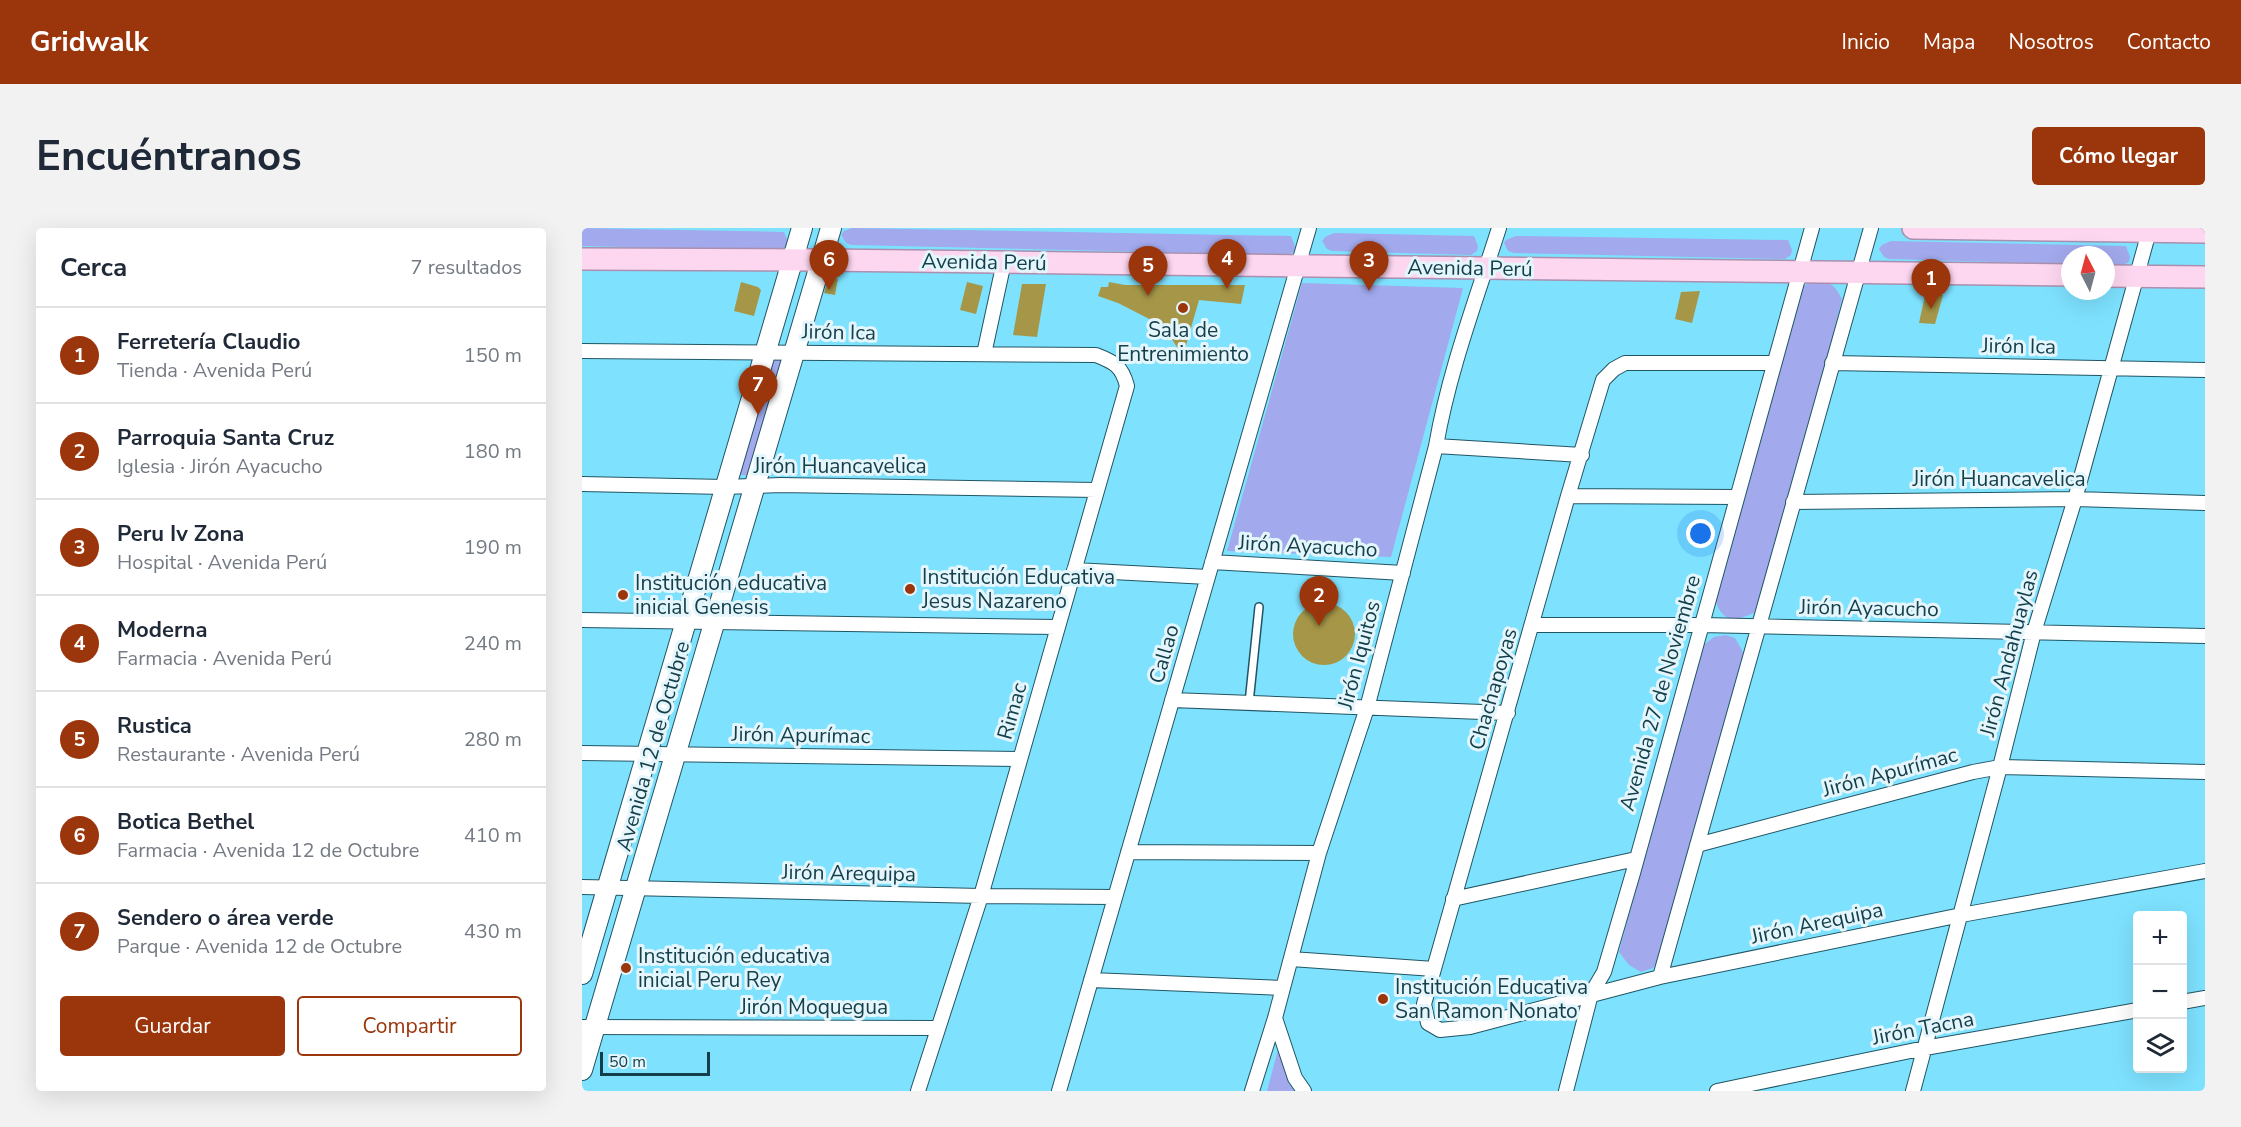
<!DOCTYPE html>
<html lang="es">
<head>
<meta charset="utf-8">
<style>
  body { margin:0; font-family:"Nunito Sans",sans-serif; background:#f2f2f3; color:#1f2937 }
  .controls { position:absolute; right:18px; bottom:18px; display:grid; overflow:hidden; border-radius:6px; box-shadow:0 6px 24px #0002 }
  .controls button { width:54px; height:54px; display:grid; place-items:center; padding:0; border:0; border-bottom:2px solid #e0e1e3; background:#fff; color:#1f2937; font:30px sans-serif }
  .compass { position:absolute; left:1479px; top:18px; width:54px; height:54px; border-radius:50%; background:#fff; box-shadow:0 6px 24px #0002; rotate:354deg }
  .scale { position:absolute; left:18px; bottom:15px; width:110px; box-sizing:border-box; padding-left:6px; border:3px solid #133e4a; border-top:0; font-size:16px; line-height:21px; white-space:nowrap; color:#133e4a; -webkit-text-stroke:4px #e4f6fc; paint-order:stroke }
  .you { position:absolute; left:1119px; top:306px; width:21px; height:21px; margin:-15px; border:4px solid #fff; border-radius:50%; background:#1a73e8; box-shadow:0 0 0 9px #1a73e833 }
  .badge { display:grid; place-items:center; width:39px; height:39px; border-radius:50%; background:#9b350b; color:#fff; font-size:20px; font-weight:700 }
  .pin { position:absolute; translate:-50% -50px; filter:drop-shadow(0 2px 3px #0008) }
  .pin::after { content:''; position:absolute; top:32px; width:21px; height:18px; background:inherit; clip-path:polygon(0 0,100% 0,50% 100%) }
  .list { margin:0; padding:0; list-style:none }
  h2 { display:flex; justify-content:space-between; align-items:center; height:78px; margin:0; padding:0 24px; font-size:26px }
  h2 small { font-size:20px; font-weight:400; color:#747a83 }
  .list li { display:grid; grid-template-columns:39px 1fr auto; gap:18px; align-items:center; box-sizing:border-box; height:96px; padding:0 24px; border-top:2px solid #e0e1e3 }
  .list b { display:block; font-size:22px; white-space:nowrap }
  .list p { margin:0; font-size:20px; white-space:nowrap; color:#747a83 }
  .list em { font-size:20px; font-style:normal; color:#747a83 }
  .actions { display:flex; gap:12px; padding:18px 24px }
  .actions a { flex:1; padding:14px 0; border:2px solid #9b350b; border-radius:6px; text-align:center; font-size:21px; color:#9b350b }
  .actions .main { background:#9b350b; color:#fff }
  .icon { flex:none; width:33px; height:33px; fill:none; stroke:currentColor; stroke-width:2; stroke-linecap:round; stroke-linejoin:round }
  .map { position:relative; flex:none; width:1623px; height:863px; overflow:hidden; border-radius:6px }
  header { display:flex; align-items:center; gap:36px; box-sizing:border-box; height:84px; padding:0 30px; background:#9b350b; color:#fff }
  header strong { font-size:28px }
  nav { display:flex; gap:33px; margin-inline-start:auto; font-size:21px }
  .intro { display:flex; align-items:center; justify-content:space-between; box-sizing:border-box; height:144px; padding:0 36px }
  h1 { margin:0; font-size:42px }
  .button { padding:15px 27px; border-radius:6px; background:#9b350b; color:#fff; font-size:21px; font-weight:700 }
  main { display:flex; gap:36px; padding:0 36px }
  aside { flex:1; background:#fff; border-radius:6px; box-shadow:0 6px 24px #0002 }
  .map>svg:first-child { display:block }
</style>
</head>
<body>
<header>
<strong>Gridwalk</strong>
<nav><a>Inicio</a><a>Mapa</a><a>Nosotros</a><a>Contacto</a></nav>
</header>
<div class="intro"><h1>Encuéntranos</h1><a class="button">Cómo llegar</a></div>
<main>
<aside>
<h2>Cerca<small>7 resultados</small></h2>
<ul class="list">
<li><span class="badge">1</span><div><b>Ferretería Claudio</b><p>Tienda · Avenida Perú</p></div><em>150 m</em></li>
<li><span class="badge">2</span><div><b>Parroquia Santa Cruz</b><p>Iglesia · Jirón Ayacucho</p></div><em>180 m</em></li>
<li><span class="badge">3</span><div><b>Peru Iv Zona</b><p>Hospital · Avenida Perú</p></div><em>190 m</em></li>
<li><span class="badge">4</span><div><b>Moderna</b><p>Farmacia · Avenida Perú</p></div><em>240 m</em></li>
<li><span class="badge">5</span><div><b>Rustica</b><p>Restaurante · Avenida Perú</p></div><em>280 m</em></li>
<li><span class="badge">6</span><div><b>Botica Bethel</b><p>Farmacia · Avenida 12 de Octubre</p></div><em>410 m</em></li>
<li><span class="badge">7</span><div><b>Sendero o área verde</b><p>Parque · Avenida 12 de Octubre</p></div><em>430 m</em></li>
</ul>
<div class="actions"><a class="main">Guardar</a><a>Compartir</a></div>
</aside>
<div class="map">
<svg width="1623" height="863" viewBox="0 0 1623 863">
  <rect width="100%" height="100%" fill="#7ee2ff"/>
  <path fill="#a2a9ec" d="M0 0 202 4 206 14 205 20 199 23 0 18Z
    M270 0 709 8 713 18 712 24 705 27 269 17 264 15 259 7 262 3Z
    M752 5 892 8 896 18 895 23 889 27 750 23 745 21 740 13 743 9Z
    M934 8 1206 12 1210 22 1209 27 1203 31 932 25 926 23 922 15 924 12Z
    M1309 13 1544 18 1548 29 1547 34 1541 37H1524V27H1488V36L1307 31 1302 29 1297 21 1300 17Z
    M1230 53C1248 54 1252 55 1260 71L1240 152 1176 377 1172 385 1151 393C1138 386 1134 380 1133 365L1217 65 1222 58Z
    M720 55 881 60 809 329 645 323Z
    M186 128 202 129 168 248 149 245Z
    M1144 407 1153 410 1160 422 1163 434 1079 729 1071 740 1059 744 1047 737 1037 724 1119 419 1132 409Z
    M697 818 707 856 712 863H685Z"/>
  <path fill="#a69748" d="M256 50 253 67 242 65 245 55Z
    M159 54 176 59 179 62 172 88 152 83Z
    M385 54 401 58 394 86 378 82Z
    M527 54 543 57H663L659 76 617 72 601 128 581 98 536 75 516 68 519 59H526Z
    M440 56H464L455 109 431 107Z
    M1118 63 1110 95 1093 91 1099 64Z
    M1343 67H1361L1353 96 1337 95Z
    M711 406a31 31 0 1 1 62 0a31 31 0 1 1-62 0Z"/>
  <g fill="none" stroke-linecap="round" stroke-linejoin="round">
    <defs>
      <path id="service" d="M667 475 677 379"/>
      <path id="minor" d="M0 123 514 127C532 134 540 138 545 158L399 668 336 863
        M402 126 422 34
        M1191 135H1043L1032 141 1021 152 986 268 842 776 846 795 858 802 888 799 1078 749 1379 687 1623 643
        M1250 135 1623 142
        M854 218 1000 227
        M0 256 143 259 198 257 515 262
        M986 268 1155 269
        M1211 274 1493 271 1623 275
        M630 334 821 345
        M492 342 626 349
        M0 392 476 399
        M951 397H1120L1623 408
        M590 472 926 485
        M0 525 438 531
        M1115 617 1391 544 1418 539 1623 544
        M546 624 737 625
        M0 659 399 668 533 669
        M871 671 1054 631
        M709 731 852 741
        M1078 749 1289 0
        M509 752 701 760
        M1600 774 1623 770
        M693 790 713 850 722 863
        M0 799 356 800
        M477 863 727 0
        M670 863 693 790 737 625 785 480 854 218C867 143 894 72 917 0
        M984 863 1009 766 1022 744 1051 645 1230 0
        M1135 863 1343 820 1556 782
        M1331 863 1418 539 1452 404 1493 271 1568 0"/>
      <path id="secondary" d="M0 746 220 0
        M0 842 249 0"/>
      <path id="primary" d="M1331 0 1623 4
        M0 31 240 32 1488 47
        M1524 48 1623 49"/>
    </defs>
    <use href="#service" stroke="#205564" stroke-width="10"/>
    <use href="#minor" stroke="#205564" stroke-width="16"/>
    <use href="#secondary" stroke="#205564" stroke-width="22"/>
    <use href="#primary" stroke="#aa8faf" stroke-width="24"/>
    <use href="#service" stroke="#fff" stroke-width="7"/>
    <use href="#minor" stroke="#fff" stroke-width="14"/>
    <use href="#secondary" stroke="#fff" stroke-width="20"/>
    <use href="#primary" stroke="#fdd6f0" stroke-width="21"/>
  </g>
  <g fill="#9b350b" stroke="#e4f6fc" stroke-width="2">
    <circle cx="601" cy="80" r="6"/>
    <circle cx="328" cy="361" r="6"/>
    <circle cx="41" cy="367" r="6"/>
    <circle cx="44" cy="740" r="6"/>
    <circle cx="801" cy="771" r="6"/>
  </g>
  <g text-anchor="middle" dominant-baseline="central" stroke-width="6" stroke-linejoin="round" paint-order="stroke">
    <g font-size="21" fill="#133e4a" stroke="#e4f6fc">
      <text transform="translate(402 34) rotate(1)">Avenida Perú</text>
      <text transform="translate(888 40) rotate(1)">Avenida Perú</text>
      <text transform="translate(257 104) rotate(1)">Jirón Ica</text>
      <text transform="translate(1437 118) rotate(1)">Jirón Ica</text>
      <text x="258" y="238">Jirón Huancavelica</text>
      <text x="1417" y="251">Jirón Huancavelica</text>
      <text transform="translate(726 318) rotate(3)">Jirón Ayacucho</text>
      <text transform="translate(1287 380) rotate(1)">Jirón Ayacucho</text>
      <text transform="translate(1427 425) rotate(-75)">Jirón Andahuaylas</text>
      <text transform="translate(582 426) rotate(-74)">Callao</text>
      <text transform="translate(777 427) rotate(-75)">Jirón Iquitos</text>
      <text transform="translate(911 461) rotate(-74)">Chachapoyas</text>
      <text transform="translate(1078 465) rotate(-74)">Avenida 27 de Noviembre</text>
      <text transform="translate(430 483) rotate(-74)">Rimac</text>
      <text transform="translate(219 507) rotate(1)">Jirón Apurímac</text>
      <text transform="translate(71 518) rotate(-74)">Avenida 12 de Octubre</text>
      <text transform="translate(1308 544) rotate(-15)">Jirón Apurímac</text>
      <text transform="translate(267 645) rotate(1)">Jirón Arequipa</text>
      <text transform="translate(1235 695) rotate(-12)">Jirón Arequipa</text>
      <text x="232" y="779">Jirón Moquegua</text>
      <text transform="translate(1341 800) rotate(-11)">Jirón Tacna</text>
    </g>
    <g font-size="21" fill="#133e4a" stroke="#e4f6fc" text-anchor="start">
      <text x="601" y="102" text-anchor="middle">Sala de<tspan x="601" dy="24">Entrenimiento</tspan></text>
      <text x="340" y="349">Institución Educativa<tspan x="340" dy="24">Jesus Nazareno</tspan></text>
      <text x="53" y="355">Institución educativa<tspan x="53" dy="24">inicial Genesis</tspan></text>
      <text x="56" y="728">Institución educativa<tspan x="56" dy="24">inicial Peru Rey</tspan></text>
      <text x="813" y="759">Institución Educativa<tspan x="813" dy="24">San Ramon Nonato</tspan></text>
    </g>
  </g>
</svg>
<div class="controls">
<button>+</button>
<button>−</button>
<button><svg class="icon" aria-label="layers" viewBox="0 0 24 24"><path d="M12 4l9 5-9 5-9-5zM3 14l9 5 9-5"/></svg></button>
</div>
<svg class="compass" viewBox="-18 -18 36 36"><path d="M0-13l5 13h-10z" fill="#e53935"/><path d="M0 13l5-13h-10z" fill="#747a83"/></svg>
<div class="scale">50 m</div>
<div class="you"></div>
<div class="pin badge" style="left:1349px;top:81px">1</div>
<div class="pin badge" style="left:737px;top:398px">2</div>
<div class="pin badge" style="left:787px;top:63px">3</div>
<div class="pin badge" style="left:645px;top:61px">4</div>
<div class="pin badge" style="left:566px;top:68px">5</div>
<div class="pin badge" style="left:247px;top:62px">6</div>
<div class="pin badge" style="left:176px;top:187px">7</div>
</div>
</main>
</body>
</html>
